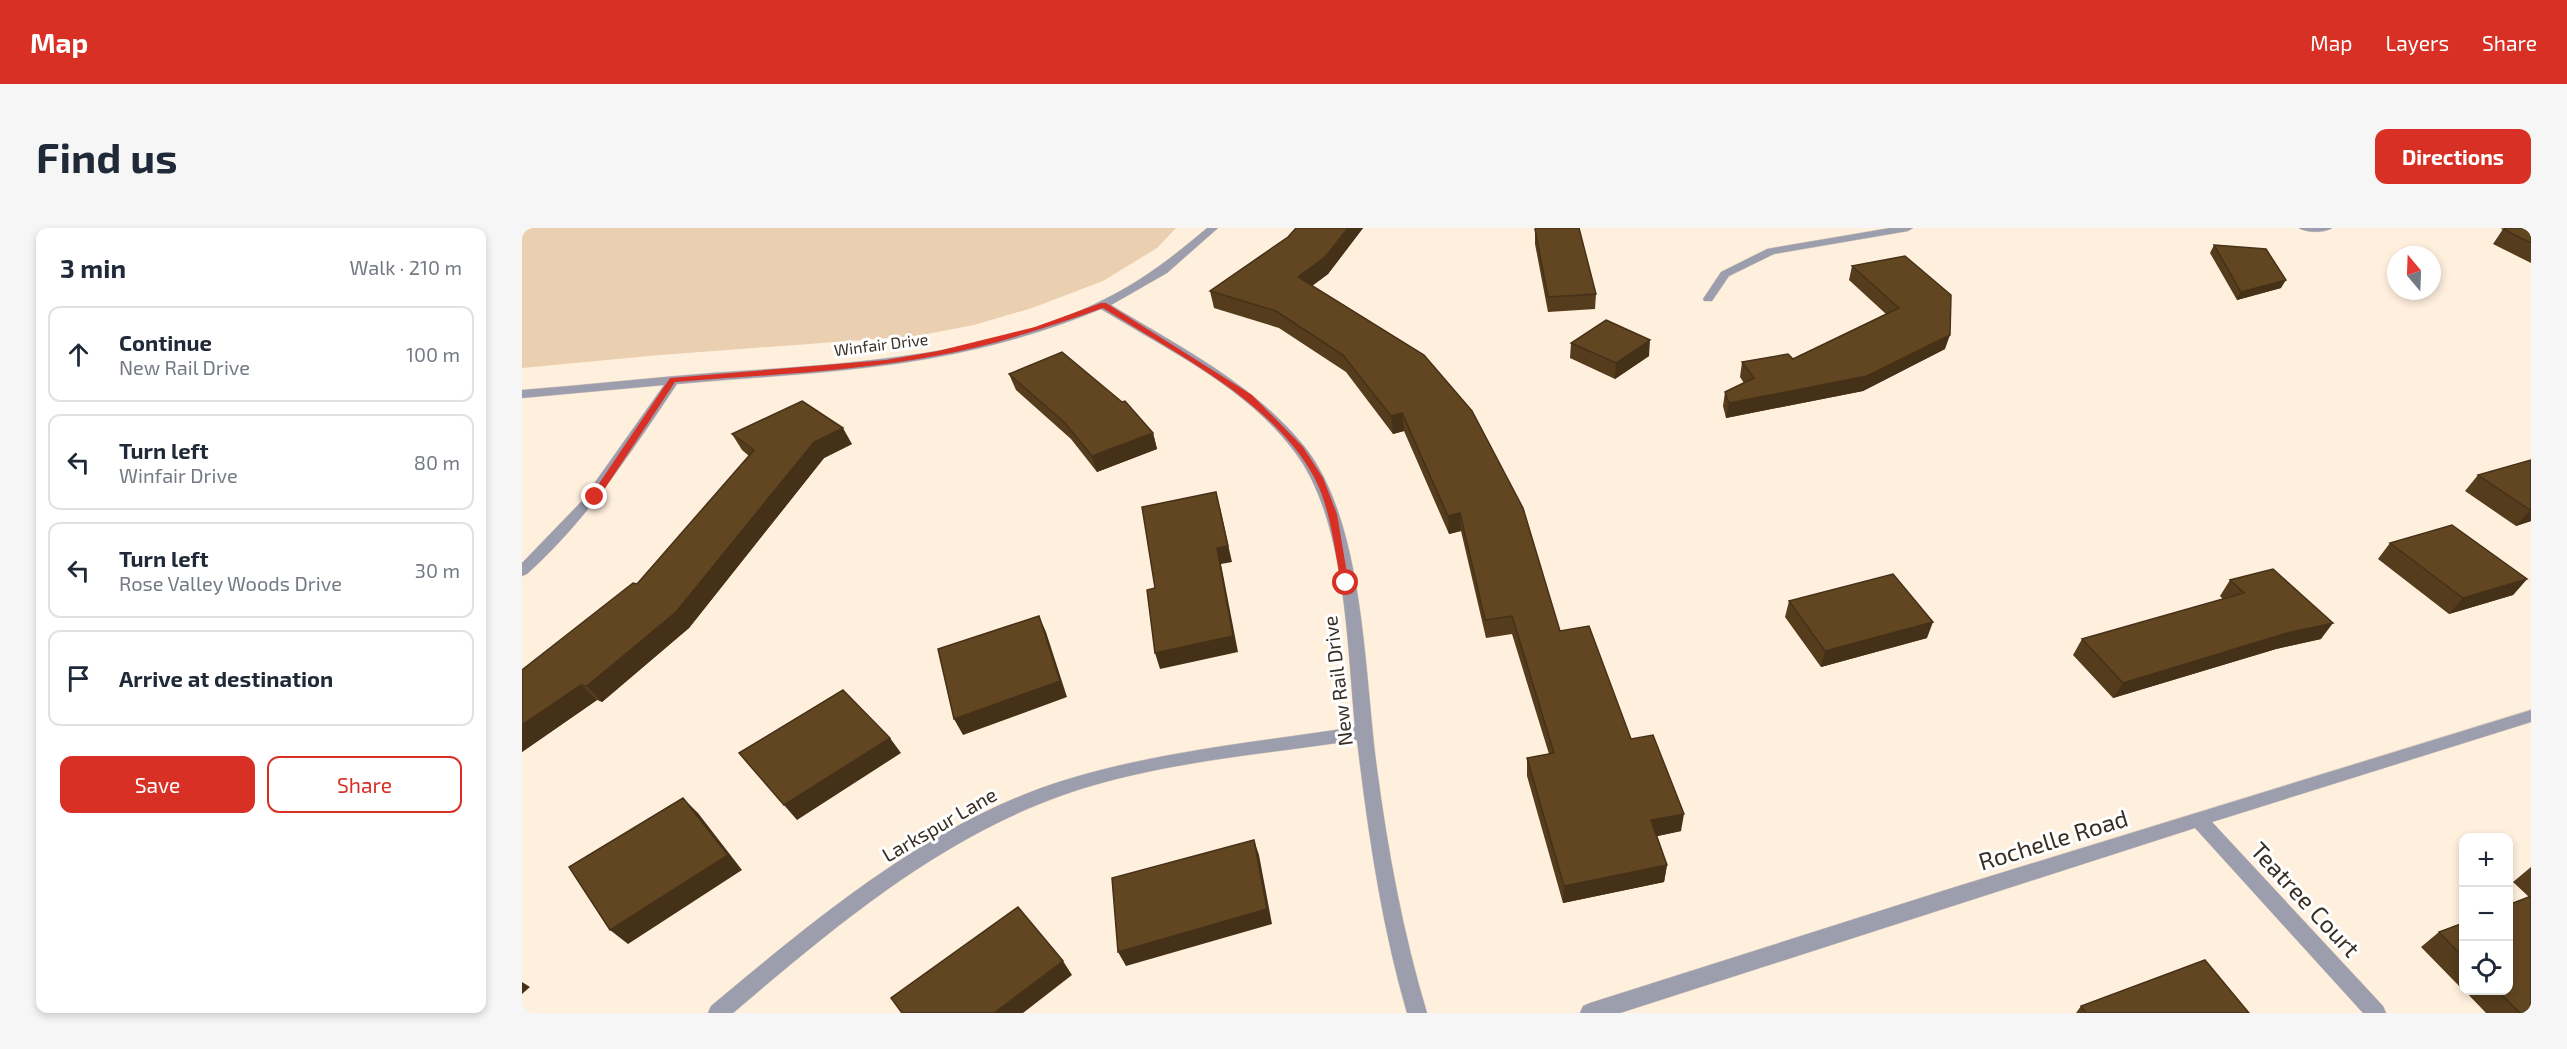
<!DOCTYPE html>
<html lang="en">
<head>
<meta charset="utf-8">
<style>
  body { margin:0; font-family:"Exo 2",sans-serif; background:#f6f6f7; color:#1f2937 }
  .controls { position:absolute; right:18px; bottom:18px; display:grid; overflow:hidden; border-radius:12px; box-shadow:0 3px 9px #0003 }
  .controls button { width:54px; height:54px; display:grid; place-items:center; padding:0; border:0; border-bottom:2px solid #e0e1e3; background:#fff; color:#1f2937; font:30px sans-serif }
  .compass { position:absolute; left:1865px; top:18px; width:54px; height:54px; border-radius:50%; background:#fff; box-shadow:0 3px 9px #0003; rotate:341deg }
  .stop { position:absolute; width:18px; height:18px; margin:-14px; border:4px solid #d93025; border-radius:50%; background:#fff }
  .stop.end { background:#d93025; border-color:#fff; box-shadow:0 2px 6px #0008 }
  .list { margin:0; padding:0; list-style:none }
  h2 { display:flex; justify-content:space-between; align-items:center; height:78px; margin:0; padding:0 24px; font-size:26px }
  h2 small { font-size:20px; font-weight:400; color:#747a83 }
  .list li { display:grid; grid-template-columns:39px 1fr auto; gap:18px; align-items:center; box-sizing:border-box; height:96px; margin:0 12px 12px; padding:0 12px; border:2px solid #e0e1e3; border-radius:12px }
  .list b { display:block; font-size:22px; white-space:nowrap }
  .list p { margin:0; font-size:20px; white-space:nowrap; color:#747a83 }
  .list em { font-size:20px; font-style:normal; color:#747a83 }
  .actions { display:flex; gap:12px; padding:18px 24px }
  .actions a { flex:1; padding:14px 0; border:2px solid #d93025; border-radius:12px; text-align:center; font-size:21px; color:#d93025 }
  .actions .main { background:#d93025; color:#fff }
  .icon { flex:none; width:33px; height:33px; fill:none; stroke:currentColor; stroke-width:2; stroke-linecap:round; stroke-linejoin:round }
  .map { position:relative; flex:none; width:2009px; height:785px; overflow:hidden; border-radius:12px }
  header { display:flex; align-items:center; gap:36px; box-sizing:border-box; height:84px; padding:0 30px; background:#d93025; color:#fff }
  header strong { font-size:28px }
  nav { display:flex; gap:33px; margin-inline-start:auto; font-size:21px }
  .intro { display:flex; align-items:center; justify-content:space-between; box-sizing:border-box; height:144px; padding:0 36px }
  h1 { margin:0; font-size:42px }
  .button { padding:15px 27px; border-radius:12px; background:#d93025; color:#fff; font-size:21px; font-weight:700 }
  main { display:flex; gap:36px; padding:0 36px }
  aside { flex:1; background:#fff; border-radius:12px; box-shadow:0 3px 9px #0003 }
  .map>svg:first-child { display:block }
</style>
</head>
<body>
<header>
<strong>Map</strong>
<nav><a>Map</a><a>Layers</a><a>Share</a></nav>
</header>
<div class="intro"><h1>Find us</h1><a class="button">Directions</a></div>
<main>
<aside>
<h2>3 min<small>Walk · 210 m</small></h2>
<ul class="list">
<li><svg class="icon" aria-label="ahead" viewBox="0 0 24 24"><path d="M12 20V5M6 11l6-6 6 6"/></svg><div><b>Continue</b><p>New Rail Drive</p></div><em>100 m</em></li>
<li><svg class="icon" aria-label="left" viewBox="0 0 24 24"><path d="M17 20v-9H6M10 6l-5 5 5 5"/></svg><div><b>Turn left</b><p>Winfair Drive</p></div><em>80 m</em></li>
<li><svg class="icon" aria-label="left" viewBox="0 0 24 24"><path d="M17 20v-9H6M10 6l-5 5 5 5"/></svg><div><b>Turn left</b><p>Rose Valley Woods Drive</p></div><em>30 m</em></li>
<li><svg class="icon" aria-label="arrive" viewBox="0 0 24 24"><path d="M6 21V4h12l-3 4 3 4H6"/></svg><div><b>Arrive at destination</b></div></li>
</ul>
<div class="actions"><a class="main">Save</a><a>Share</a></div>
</aside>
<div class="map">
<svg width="2009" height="785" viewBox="0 0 2009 785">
  <rect width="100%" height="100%" fill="#ffefdd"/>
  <path fill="#eacfb0" d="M0 0H654L635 20 581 53 510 80 452 97 394 108 138 127 0 140Z"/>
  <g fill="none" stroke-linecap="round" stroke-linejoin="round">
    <defs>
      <path id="minor" d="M685 0H696L645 45 589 77C656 118 731 155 782 218 843 294 842 446 855 541 866 624 881 705 905 785H885C859 695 846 604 835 512 738 527 636 534 544 566 417 610 312 699 211 785H186L189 778C296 689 408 594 543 552 637 523 736 514 833 499 825 417 824 290 772 223 724 159 646 122 579 81 540 97 500 110 458 120 359 144 256 147 155 156 109 224 66 291 5 346L0 348V335L59 274 142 157 0 170V162C63 157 127 150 190 145 317 136 466 130 581 72 620 53 652 28 685 0Z
        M1368 0H1391L1386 3 1252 26 1207 48 1190 73H1182L1181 71 1199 44 1245 21Z
        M1777 0H1810C1803 5 1784 5 1777 0Z
        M2009 482V494L1690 594 1861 778 1864 785H1841L1673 600 1098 785H1058L1061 778 1068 775 1430 660Z"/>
    </defs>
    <use href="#minor" stroke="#dbccbc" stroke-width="1"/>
    <use href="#minor" fill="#9c9eae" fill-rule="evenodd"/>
  </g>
  <path fill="#543c1d" d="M774 0H841L806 46 790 58 1038 403 1109 511 1159 603 1135 608 1145 637 1142 654 1041 675 1005 548V530L1027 526 990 406 964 410 939 303 927 306 882 203 871 206 824 144 757 100 692 80 688 63 766 9Z
    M2009 0V35L1971 16 1981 1Z
    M1013 1 1074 66 1073 81 1026 84 1013 16Z
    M1692 17 1759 60 1715 72 1688 25Z
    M1330 38 1423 121 1341 163 1204 190 1201 178 1203 164 1222 155 1218 149 1220 134 1271 131 1364 86 1327 52Z
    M1049 115 1127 128 1093 151 1048 130Z
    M487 146 631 205 635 221 575 244 549 211 494 162Z
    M210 206 330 216 302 230 167 400 80 474 75 472 0 524V442L115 356 227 228 220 222Z
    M2009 232V293L1994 298 1943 263 1956 247Z
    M1868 315 2005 351 1991 367 1927 386 1856 331Z
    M1708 352 1799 411 1754 421 1591 470 1551 427 1560 411 1701 371 1698 368Z
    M1267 373 1405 410 1299 439 1263 389Z
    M2009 639V785H1964L1942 762H1986L2007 669 1991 654Z
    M1941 695V762L1899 719 1917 704Z
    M1559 778 1727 785H1554Z"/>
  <path fill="#453118" d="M826 0H841L806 46 779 66 776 49Z
    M1764 52 1759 60 1715 72 1719 64Z
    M1428 107 1423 121 1341 163 1204 190 1207 175Z
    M1128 112 1127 128 1093 151 1094 135Z
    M880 185 882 203 871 206 869 188Z
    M321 200 330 216 302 230 167 400 80 474 65 458 292 214Z
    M631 205 635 221 575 244 570 228Z
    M698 280 710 334 699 336 716 424 638 441 633 425 695 320Z
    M2009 281V293L1994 298 2008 282Z
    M938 285 939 303 927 306 926 288Z
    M2005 351 1991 367 1927 386 1941 370Z
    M517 388 524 404 545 469 441 507 432 491Z
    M1411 394 1405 410 1299 439 1303 423Z
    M1811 395 1799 411 1754 421 1591 470 1601 455 1765 405Z
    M59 457 75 472 0 524V497Z
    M368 510 379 525 275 592 262 577Z
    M161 570 176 585 220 642 106 716 88 702Z
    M1162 586 1159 603 1127 610 1129 592Z
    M732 612 737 627 750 696 604 738 596 724Z
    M1145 637 1142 654 1041 675 1042 658Z
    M541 733 550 747 501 785H472Z
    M0 754 8 759 0 766Z"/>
  <path fill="#624622" stroke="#453118" stroke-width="1.5" d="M774 0H826L803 29 776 49 902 127 950 183 1001 280 1038 403 1067 398 1109 511 1131 507 1162 586 1129 592 1145 637 1042 658 1005 530 1032 525 990 388 963 392 938 285 926 288 880 185 869 188 821 127 754 83 688 63 766 9Z
    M1014 0H1057L1074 66 1026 69 1013 1Z
    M1986 0H2009V15L1981 1Z
    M1692 17 1744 21 1764 52 1719 64Z
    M1383 28 1429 67 1428 107 1345 148 1207 175 1203 164 1232 150 1220 134 1266 126 1271 131 1377 80 1330 38Z
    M1084 92 1128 112 1094 135 1049 115Z
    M540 124 600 174 603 173 631 205 570 228 543 195 487 146Z
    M280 173 321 200 292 214 154 384 65 458 59 457 0 497V442L111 355 115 356 232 222 210 206Z
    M2009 232V281L2008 282 1956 247Z
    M694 264 706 318 695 320 711 408 633 425 625 362 633 360 620 279Z
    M1930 297 2005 351 1941 370 1868 315Z
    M1751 341 1811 395 1765 405 1601 455 1560 411 1722 365 1708 352Z
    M1371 346 1411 394 1303 423 1267 373Z
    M517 388 538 453 432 491 416 421Z
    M321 462 368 510 262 577 217 525Z
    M161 570 206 627 88 702 47 639Z
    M732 612 745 681 596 724 590 650Z
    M2009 668V785H1998L1975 762H1986V677Z
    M496 679 541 733 472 785H380L369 770Z
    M1941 695V729L1917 704Z
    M1683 732 1727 785H1564L1559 778Z"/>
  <path fill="#d93025" d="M579 75H584L730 167 781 219 801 250 815 286 827 357 824 358 819 355C812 320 809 281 792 249 751 173 652 125 581 80 526 99 470 118 413 128 328 144 240 147 153 154L76 271 68 269 148 150 364 132 416 123 513 99Z"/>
  <g text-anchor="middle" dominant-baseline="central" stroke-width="6" stroke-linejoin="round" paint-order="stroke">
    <g font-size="16" fill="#382e23" stroke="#fff">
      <text transform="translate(359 116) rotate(-7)">Winfair Drive</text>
    </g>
    <g font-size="20" fill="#382e23" stroke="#fff">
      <text transform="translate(815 453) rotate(-97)">New Rail Drive</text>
      <text transform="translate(417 596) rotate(-30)">Larkspur Lane</text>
    </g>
    <g font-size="24" fill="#382e23" stroke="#fff">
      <text transform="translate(1531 611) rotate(-17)">Rochelle Road</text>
      <text transform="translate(1784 671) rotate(47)">Teatree Court</text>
    </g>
  </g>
</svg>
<div class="controls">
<button>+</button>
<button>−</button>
<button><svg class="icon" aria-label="locate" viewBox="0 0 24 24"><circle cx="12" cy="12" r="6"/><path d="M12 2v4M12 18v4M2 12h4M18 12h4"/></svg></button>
</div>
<svg class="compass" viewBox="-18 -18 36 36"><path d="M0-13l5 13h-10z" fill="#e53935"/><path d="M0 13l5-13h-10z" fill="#747a83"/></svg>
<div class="stop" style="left:824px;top:355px"></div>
<div class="stop end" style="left:73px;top:269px"></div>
</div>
</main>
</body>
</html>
